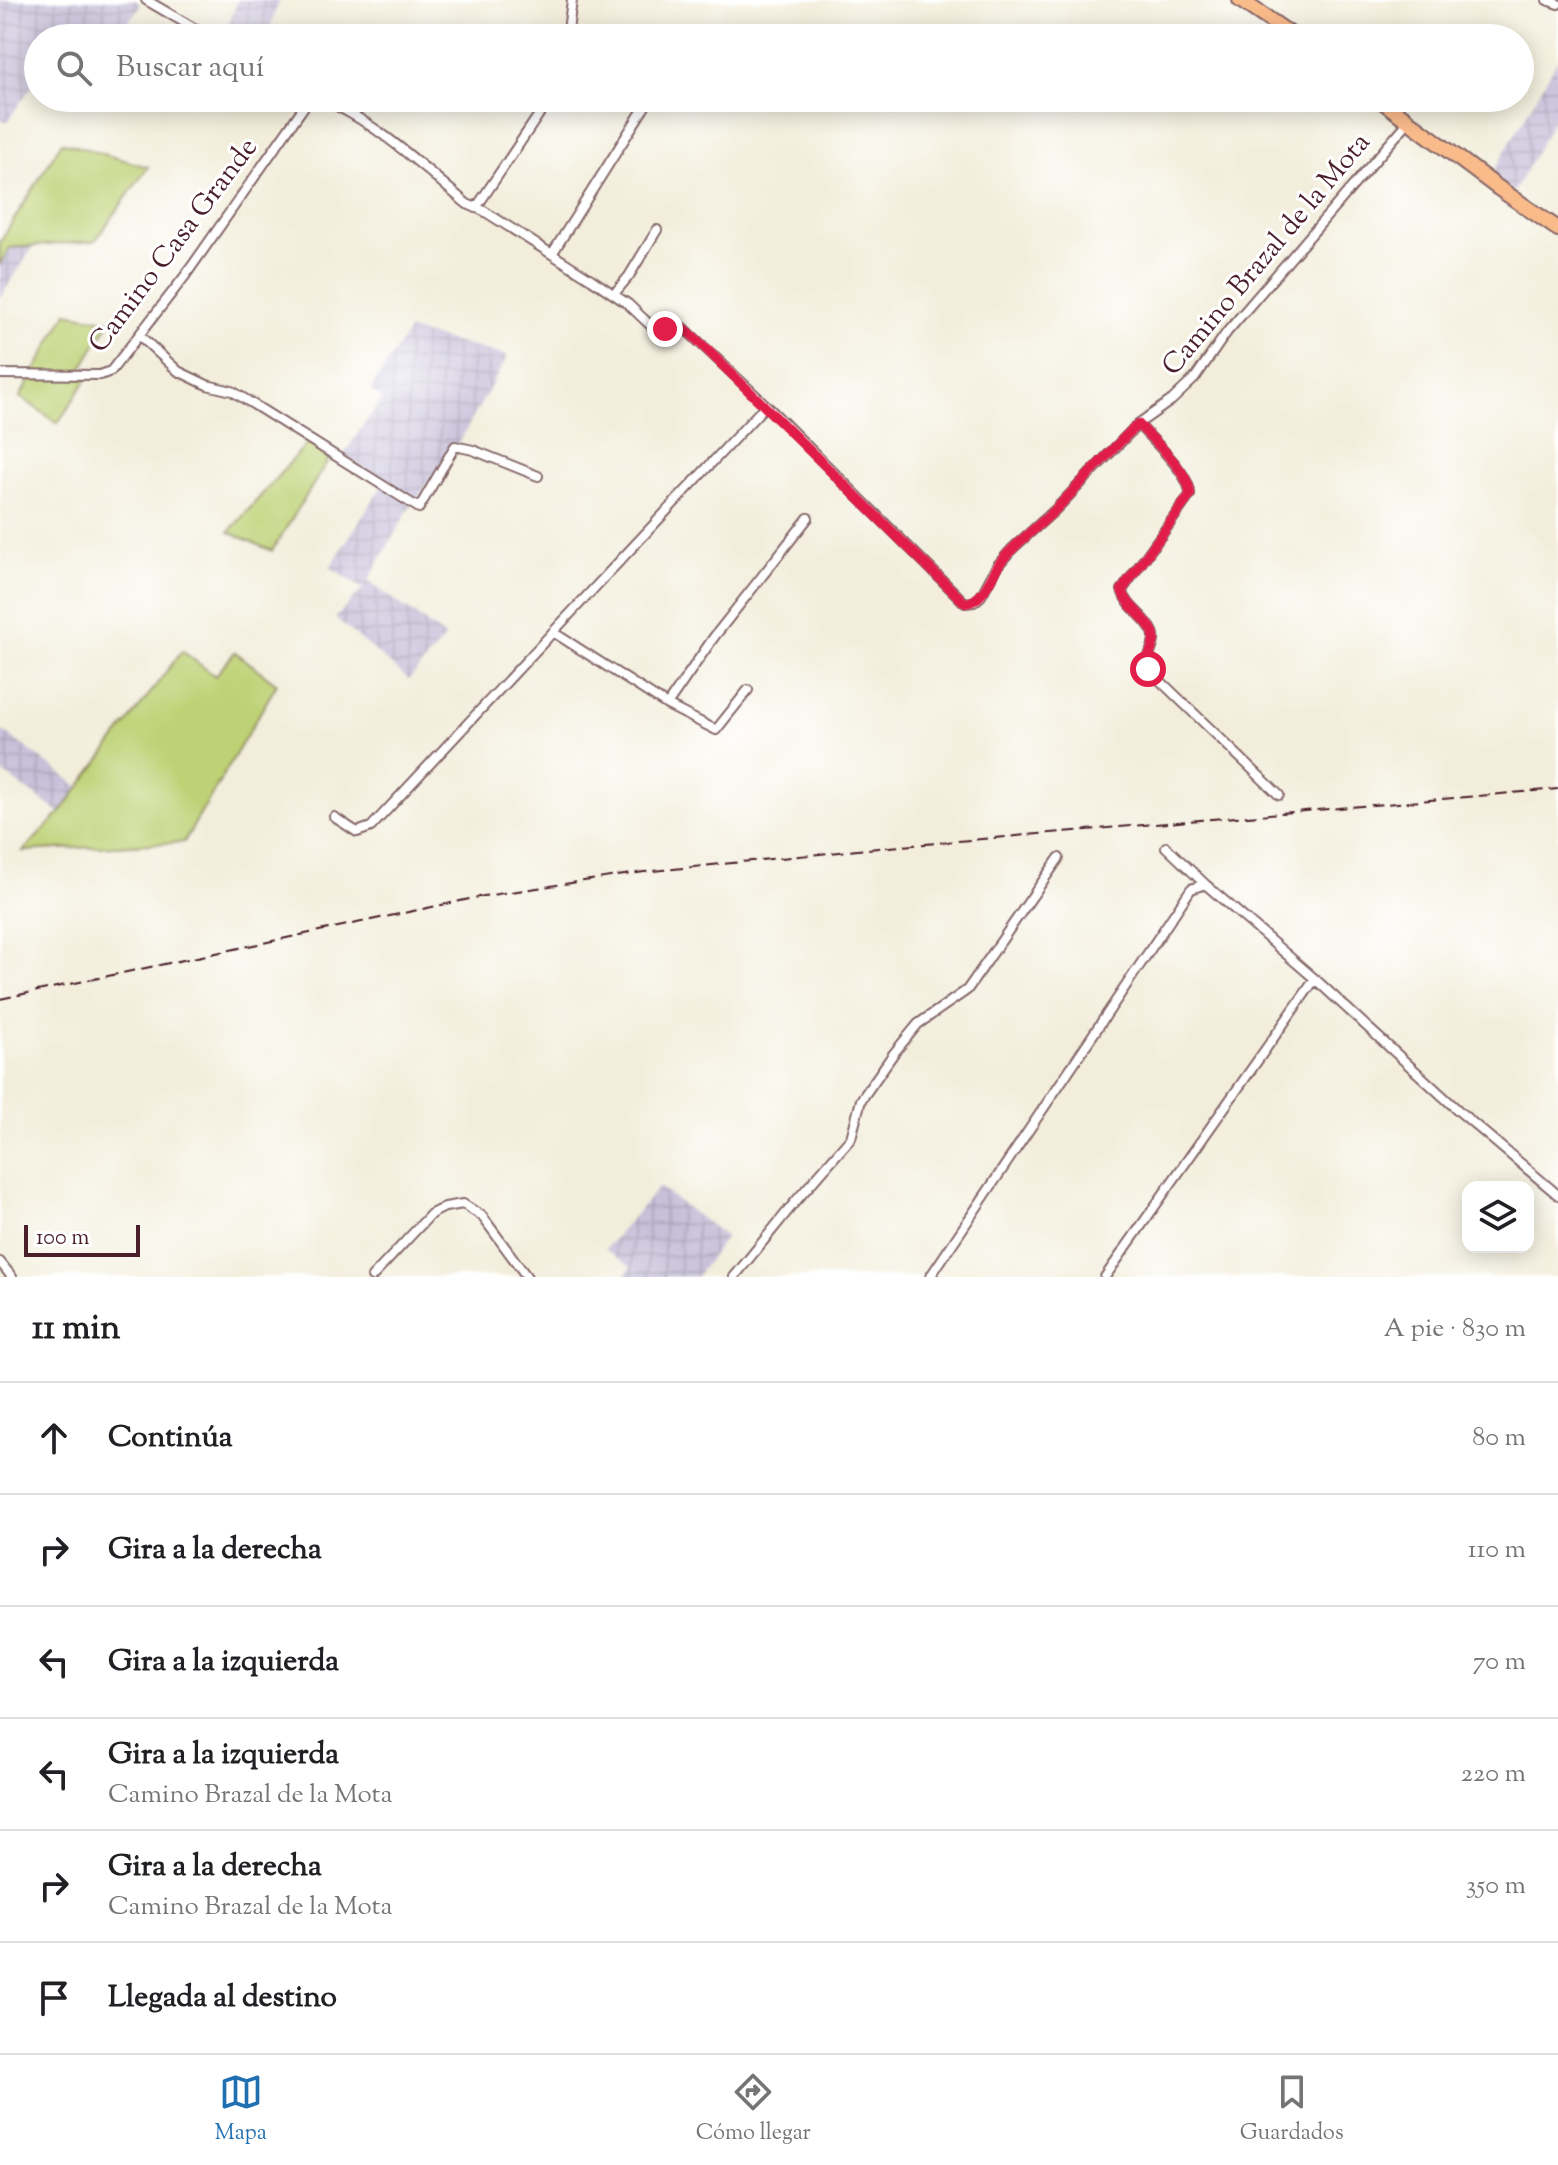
<!DOCTYPE html>
<html lang="es">
<head>
<meta charset="utf-8">
<style>
  body { margin:0; font-family:"Sorts Mill Goudy",serif; background:#f2f2f2; color:#202124 }
  .controls { position:absolute; right:24px; bottom:24px; display:grid; overflow:hidden; border-radius:16px; box-shadow:0 4px 20px #0003 }
  .controls button { width:72px; height:72px; display:grid; place-items:center; padding:0; border:0; border-bottom:2px solid #e0e0e0; background:#fff; color:#202124; font:40px sans-serif }
  .scale { position:absolute; left:24px; bottom:20px; width:116px; box-sizing:border-box; padding-left:8px; border:4px solid #4a1f2b; border-top:0; font-size:22px; line-height:28px; white-space:nowrap; color:#4a1f2b; -webkit-text-stroke:6px #fff; paint-order:stroke }
  .stop { position:absolute; width:24px; height:24px; margin:-18px; border:6px solid #e11d48; border-radius:50%; background:#fff }
  .stop.end { background:#e11d48; border-color:#fff; box-shadow:0 2px 8px #0008 }
  .list { margin:0; padding:0; list-style:none }
  h2 { display:flex; justify-content:space-between; align-items:center; height:104px; margin:0; padding:0 32px; font-size:34px }
  h2 small { font-size:26px; font-weight:400; color:#757577 }
  .list li { display:grid; grid-template-columns:52px 1fr auto; gap:24px; align-items:center; box-sizing:border-box; height:112px; padding:0 32px; border-top:2px solid #e0e0e0 }
  .list b { display:block; font-size:30px; white-space:nowrap }
  .list p { margin:0; font-size:26px; white-space:nowrap; color:#757577 }
  .list em { font-size:26px; font-style:normal; color:#757577 }
  .icon { flex:none; width:44px; height:44px; fill:none; stroke:currentColor; stroke-width:2; stroke-linecap:round; stroke-linejoin:round }
  .map { position:relative; flex:none; width:1558px; height:1277px; overflow:hidden }
  .search { position:absolute; background:#fff; box-shadow:0 4px 20px #0003; left:24px; right:24px; top:24px; height:88px; display:flex; align-items:center; gap:20px; box-sizing:border-box; padding:0 28px; border-radius:44px; color:#757577; font-size:30px }
  .sheet { height:776px; background:#fff }
  nav { display:flex; justify-content:space-around; align-items:center; box-sizing:border-box; height:112px; border-top:2px solid #e0e0e0; background:#fff; font-size:22px; color:#757577 }
  nav a { display:grid; justify-items:center; gap:4px }
  nav .on { color:#1f6fb2 }
  .map>svg:first-child { display:block }
</style>
</head>
<body>
<div class="map">
<svg width="1558" height="1277" viewBox="0 0 1558 1277">
  <defs>
    <pattern id="industrial-grid" width="8" height="8" patternUnits="userSpaceOnUse" patternTransform="scale(2)"><rect width="8" height="8" fill="#c7c0d9"/><path d="M0 4h8M4 0v8" fill="none" stroke="#aca5ba"/></pattern>
  </defs>
  <rect width="100%" height="100%" fill="#fff"/>
  <filter id="ink" filterUnits="userSpaceOnUse"><feTurbulence type="fractalNoise" baseFrequency=".0125" numOctaves="2"/><feDisplacementMap in="SourceGraphic" scale="16" xChannelSelector="R" yChannelSelector="G"/><feConvolveMatrix kernelMatrix="1 2 1 2 8 2 1 2 1" color-interpolation-filters="sRGB"/></filter>
  <filter id="wash" filterUnits="userSpaceOnUse"><feTurbulence type="fractalNoise" baseFrequency=".006" numOctaves="4" result="noise"/><feDisplacementMap in="SourceGraphic" scale="32" xChannelSelector="R" yChannelSelector="G"/><feGaussianBlur stdDeviation="1.8" result="paint"/><feColorMatrix in="noise" values="0 0 0 0 0 0 0 0 0 0 0 0 0 0 0 0 0 1.4 0 .05"/><feComposite in="paint" operator="in"/></filter>
  <g filter="url(#wash)">
    <rect width="100%" height="100%" fill="#f3eedb"/>
    <path fill="url(#industrial-grid)" d="M0 0H135L141 5 116 38H38V77L7 122 0 120Z
      M238 0H279L267 38H223Z
      M1558 59V111L1514 192 1491 176Z
      M34 246 0 298V264L10 248Z
      M409 330 508 356 461 439 407 512 368 581 446 637 409 680 335 618 363 589 330 567 385 481 343 455 382 399 370 390Z
      M3 731 80 787 60 813 0 771V734Z
      M659 1187 726 1237 696 1277H624L631 1267 605 1249Z"/>
    <path fill="#bed174" stroke="#847850" stroke-width="2" d="M62 142 148 167 95 241 10 248 0 264V242Z
      M67 313 110 321 82 368 87 379 58 423 20 397Z
      M308 442 329 459 272 551 229 532Z
      M182 651 215 676 235 652 277 684 184 842 23 851 60 813Z"/>
  </g>
  <g filter="url(#ink)">
    <g fill="none" stroke-linecap="round" stroke-linejoin="round">
      <defs>
        <path id="minor" d="M146 0 211 38
          M1547 0 1558 4
          M567 38 572 0
          M319 98C374 120 422 166 467 204L484 211 591 279 628 304 649 324 665 329 684 328 766 405 965 603 974 602 981 596 997 566 1012 549 1055 510 1138 424 1172 400 1195 378 1227 332 1409 121
          M476 208 550 98
          M552 254 649 100
          M614 294 629 276 657 230
          M139 335 178 371 207 385 232 391 419 508 455 446 473 450 538 476
          M0 374 100 375 111 371 185 276 310 98
          M766 405 553 632 667 705 714 637 808 518
          M1138 424C1152 440 1191 474 1190 495L1122 590C1127 608 1146 616 1153 632 1158 644 1145 655 1148 669L1279 795
          M667 705 716 730 748 690
          M334 817 357 832 371 827 553 632
          M1166 847 1205 884
          M1315 979 1460 1112 1558 1195
          M0 1262 12 1277
          M372 1277 431 1214 445 1207 463 1204 482 1216 527 1277
          M734 1277 795 1202 851 1138 861 1100 894 1053 918 1024 967 990 1059 858
          M930 1277 1191 889 1205 884 1315 979 1105 1277"/>
        <path id="primary" d="M1240 0 1296 38
          M1378 98 1497 187 1558 229"/>
      </defs>
      <use href="#minor" stroke="#856769" stroke-width="12"/>
      <use href="#primary" stroke="#856769" stroke-width="18"/>
      <use href="#minor" stroke="#fff" stroke-width="8"/>
      <use href="#primary" stroke="#fabb8b" stroke-width="14"/>
      <path stroke="#4a1f2b" stroke-width="2" stroke-dasharray="12 6" stroke-linecap="butt" d="M0 999 484 896 644 872 878 848 1558 789"/>
    </g>
  </g>
  <g fill="none" stroke-linecap="round" stroke-linejoin="round" filter="url(#ink)">
    <path stroke="#e11d48" stroke-width="10" d="M665 329 684 328 693 336 965 603C986 601 991 573 1003 559 1019 540 1039 526 1057 508 1084 480 1110 451 1138 424 1153 440 1191 473 1190 495L1122 590C1127 608 1146 616 1153 632 1158 644 1145 655 1148 669"/>
  </g>
  <g text-anchor="middle" dominant-baseline="central" stroke-width="6" stroke-linejoin="round" paint-order="stroke">
    <g font-size="28" fill="#4a1f2b" stroke="#fff">
      <text transform="translate(174 246) rotate(-53)">Camino Casa Grande</text>
      <text transform="translate(1267 255) rotate(-50)">Camino Brazal de la Mota</text>
    </g>
  </g>
</svg>
<div class="controls">
<button><svg class="icon" aria-label="layers" viewBox="0 0 24 24"><path d="M12 4l9 5-9 5-9-5zM3 14l9 5 9-5"/></svg></button>
</div>
<div class="scale">100 m</div>
<div class="stop" style="left:1148px;top:669px"></div>
<div class="stop end" style="left:665px;top:329px"></div>
<div class="search"><svg class="icon" aria-label="search" viewBox="0 0 24 24"><circle cx="10" cy="10" r="6"/><path d="M15 15l6 6"/></svg>Buscar aquí</div>
</div>
<section class="sheet">
<h2>11 min<small>A pie · 830 m</small></h2>
<ul class="list">
<li><svg class="icon" aria-label="ahead" viewBox="0 0 24 24"><path d="M12 20V5M6 11l6-6 6 6"/></svg><div><b>Continúa</b></div><em>80 m</em></li>
<li><svg class="icon" aria-label="right" viewBox="0 0 24 24"><path d="M7 20v-9h11M14 6l5 5-5 5"/></svg><div><b>Gira a la derecha</b></div><em>110 m</em></li>
<li><svg class="icon" aria-label="left" viewBox="0 0 24 24"><path d="M17 20v-9H6M10 6l-5 5 5 5"/></svg><div><b>Gira a la izquierda</b></div><em>70 m</em></li>
<li><svg class="icon" aria-label="left" viewBox="0 0 24 24"><path d="M17 20v-9H6M10 6l-5 5 5 5"/></svg><div><b>Gira a la izquierda</b><p>Camino Brazal de la Mota</p></div><em>220 m</em></li>
<li><svg class="icon" aria-label="right" viewBox="0 0 24 24"><path d="M7 20v-9h11M14 6l5 5-5 5"/></svg><div><b>Gira a la derecha</b><p>Camino Brazal de la Mota</p></div><em>350 m</em></li>
<li><svg class="icon" aria-label="arrive" viewBox="0 0 24 24"><path d="M6 21V4h12l-3 4 3 4H6"/></svg><div><b>Llegada al destino</b></div></li>
</ul>
</section>
<nav>
<a class="on"><svg class="icon" aria-label="map" viewBox="0 0 24 24"><path d="M3 6l6-2 6 2 6-2v14l-6 2-6-2-6 2zM9 4v14M15 6v14"/></svg>Mapa</a>
<a><svg class="icon" aria-label="directions" viewBox="0 0 24 24"><path d="M12 3l9 9-9 9-9-9zM9 14v-3h6M13 9l2 2-2 2"/></svg>Cómo llegar</a>
<a><svg class="icon" aria-label="saved" viewBox="0 0 24 24"><path d="M7 4h10v16l-5-4-5 4z"/></svg>Guardados</a>
</nav>
</body>
</html>
